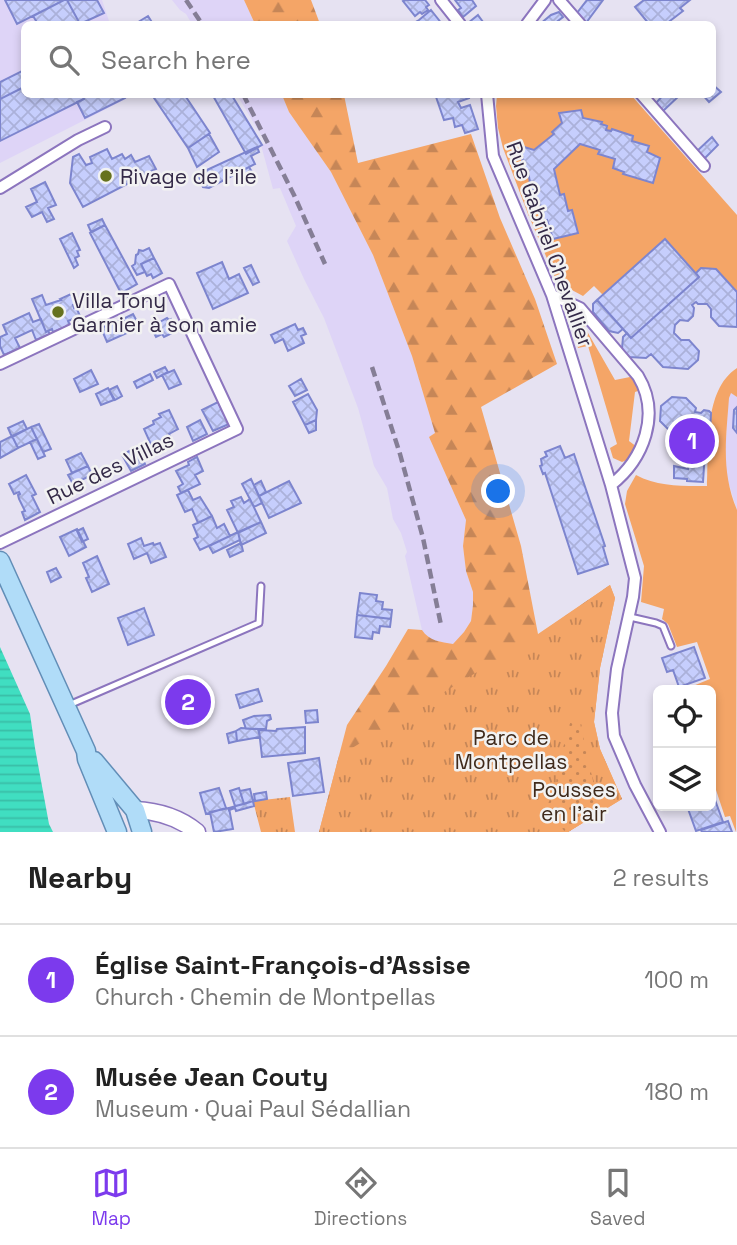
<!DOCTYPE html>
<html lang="en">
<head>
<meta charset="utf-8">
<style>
  body { margin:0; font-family:"Space Grotesk",sans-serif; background:#f6f6f6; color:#222 }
  .controls { position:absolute; right:21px; bottom:21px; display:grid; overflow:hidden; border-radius:10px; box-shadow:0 4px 10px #0003 }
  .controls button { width:63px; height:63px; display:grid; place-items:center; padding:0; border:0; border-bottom:2px solid #e0e0e0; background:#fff; color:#222; font:35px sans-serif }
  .you { position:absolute; left:499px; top:492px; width:24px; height:24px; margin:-18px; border:5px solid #fff; border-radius:50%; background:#1a73e8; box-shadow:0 0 0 10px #1a73e833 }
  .badge { display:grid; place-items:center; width:46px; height:46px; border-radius:50%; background:#7c3aed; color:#fff; font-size:23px; font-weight:700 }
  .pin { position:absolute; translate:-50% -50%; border:4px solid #fff; box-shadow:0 2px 7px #0006 }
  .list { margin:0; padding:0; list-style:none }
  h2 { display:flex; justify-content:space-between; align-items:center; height:91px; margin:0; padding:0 28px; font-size:30px }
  h2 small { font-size:23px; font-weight:400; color:#767676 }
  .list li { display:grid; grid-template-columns:46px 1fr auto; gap:21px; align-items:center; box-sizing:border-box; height:112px; padding:0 28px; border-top:2px solid #e0e0e0 }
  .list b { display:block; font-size:26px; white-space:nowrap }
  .list p { margin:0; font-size:23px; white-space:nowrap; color:#767676 }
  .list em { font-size:23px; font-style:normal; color:#767676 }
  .icon { flex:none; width:38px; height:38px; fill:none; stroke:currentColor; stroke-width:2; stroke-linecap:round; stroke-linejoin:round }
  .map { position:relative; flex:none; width:737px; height:832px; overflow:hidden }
  .search { position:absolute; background:#fff; box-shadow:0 4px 10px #0003; left:21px; right:21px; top:21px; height:77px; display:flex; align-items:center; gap:18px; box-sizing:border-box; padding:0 24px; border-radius:10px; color:#767676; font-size:26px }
  .sheet { height:315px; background:#fff }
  nav { display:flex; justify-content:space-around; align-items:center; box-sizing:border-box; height:98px; border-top:2px solid #e0e0e0; background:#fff; font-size:19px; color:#767676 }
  nav a { display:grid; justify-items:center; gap:4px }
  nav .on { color:#7c3aed }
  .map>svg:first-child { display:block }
</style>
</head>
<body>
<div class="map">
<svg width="737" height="832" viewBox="0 0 737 832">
  <defs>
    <pattern id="forest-firs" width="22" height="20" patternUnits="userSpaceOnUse" patternTransform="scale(1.75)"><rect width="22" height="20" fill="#f4a567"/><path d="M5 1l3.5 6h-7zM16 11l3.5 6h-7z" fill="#c68657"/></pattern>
    <pattern id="park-tufts" width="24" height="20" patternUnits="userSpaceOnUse" patternTransform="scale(1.75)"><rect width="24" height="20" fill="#f4a567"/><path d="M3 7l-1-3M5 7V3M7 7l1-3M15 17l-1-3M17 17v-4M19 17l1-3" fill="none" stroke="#c68657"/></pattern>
    <pattern id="garden-dots" width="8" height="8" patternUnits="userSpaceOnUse" patternTransform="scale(1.75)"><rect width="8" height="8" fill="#f4a567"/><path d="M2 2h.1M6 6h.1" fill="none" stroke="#c68657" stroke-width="1.8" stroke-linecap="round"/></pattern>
    <pattern id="water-rules" width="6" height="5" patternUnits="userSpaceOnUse" patternTransform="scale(1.75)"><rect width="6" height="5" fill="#40dec1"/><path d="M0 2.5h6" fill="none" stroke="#39bea7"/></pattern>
    <pattern id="building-cross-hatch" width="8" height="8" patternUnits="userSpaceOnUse" patternTransform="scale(1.75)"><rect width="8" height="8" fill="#c6cefd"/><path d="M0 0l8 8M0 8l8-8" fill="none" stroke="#abb1da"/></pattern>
  </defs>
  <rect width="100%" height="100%" fill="#e6e2f2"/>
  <path fill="#ded4f7" d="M0 0H102L110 24H24V94H129L130 97 0 163Z
    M172 0H244L255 24H192L186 14 180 10Z
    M237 95H282L289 112 331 172 373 255 412 356 435 433 429 437 466 520 463 546 466 571 473 592V605L471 621 464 632 453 645 433 640 425 635 422 630 405 556 407 552 401 533 393 519 387 488 374 466 358 408 324 318 304 279 287 241 296 226 280 188 273 189 261 145 266 143Z
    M737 378V510L726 475 725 457 729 387Z"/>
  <path fill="#f4a567" d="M497 95H631L737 215V292L716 269 701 268 696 273 665 239 603 295 594 286 583 296 557 282 528 214 503 148 498 128 496 106Z
    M567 308 576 312 615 380 635 376 641 390 635 392 629 441 637 447 630 459 622 462 613 458 610 448 617 444 588 346 578 348Z
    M737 368V397L731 393 729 398C726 440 721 471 737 510L736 832 730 816 725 817 714 784 711 785V690H689L688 688 710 679 697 642 677 647 668 624 662 619 664 609 641 602 644 566 625 504 627 491 636 475C658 487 683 486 707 486 709 450 703 390 737 368Z"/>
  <path fill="url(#forest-firs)" d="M244 0H311L320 24H255Z
    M282 95H344L358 163 471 134 500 218 535 299 557 364 481 407 521 546 538 634 610 585 615 598 600 668 594 722 600 749 622 799 568 832H319L347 725 386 666 408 629 422 630C429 641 441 642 453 644L464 632 471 621 473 605V592L466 571 463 546 466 520 429 437 435 433 412 356 373 255 331 172 289 112Z"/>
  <path fill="url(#park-tufts)" d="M610 585 615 598 600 668 594 722 600 749 622 799 568 832H319L339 756 538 635Z
    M290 797 295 832H261L253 801Z"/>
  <path fill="url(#garden-dots)" d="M571 720 580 723 600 812 568 832H565L546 808 556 786 557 769Z"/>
  <path fill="url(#water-rules)" d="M0 647 30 714 35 748 49 824 53 832H0Z"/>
  <path fill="url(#building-cross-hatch)" stroke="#7d85ce" stroke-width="2" d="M5 0H64L17 24Z
    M64 0H67L80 24H38L33 16Z
    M67 0H97L104 13 80 24Z
    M405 0H425L429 5 426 7 428 10 422 14 420 12 415 16 403 1Z
    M455 0H472L476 6 463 17 458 10 461 8Z
    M587 0H603L586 23 577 13Z
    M644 0H690L680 8 683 11 666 24H660L659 23 657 24H649L635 7Z
    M431 10 442 24H412L419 20Z
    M559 12 563 17 554 24H540L551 15Z
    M478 15 483 22 480 24H469L468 23Z
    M148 16 153 24H135Z
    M24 70V87L0 99V82Z
    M712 84 721 92 709 102 702 94H712Z
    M24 87V94H82L84 99 0 141V99Z
    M82 94H124L125 98 85 118 77 102 84 99Z
    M184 94 210 133 188 148 152 95Z
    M212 94H231L262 145 246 154Z
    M445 94H468L469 98 458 102 461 108 470 105 478 129 465 133 462 125 455 127 453 118 444 120 436 97Z
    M664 94H681L663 111 656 103Z
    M581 110 583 118 602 122 601 124 607 126 606 130 611 131 612 129 633 136 632 141 649 146 647 152 660 158 653 183 623 174 624 172 613 168 615 159 598 154 600 150 580 144 554 169 560 195 564 194 568 211 572 210 578 233 553 239 547 220 542 221 539 200 535 201 533 190H531L528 170 520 168 523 157 521 156 524 147 534 150 554 134 552 132 562 123 559 113Z
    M209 134 219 152 197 167 188 148Z
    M712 137 718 145 704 159 697 151Z
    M257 147 259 152 251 156 255 164 209 188 203 187 198 174Z
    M107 149 112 159 122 154 125 159 131 155 135 162 149 156 156 169 83 207 70 183 73 157 79 154 86 165 92 163 90 157Z
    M249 167 255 177 244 182 239 173Z
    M45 182 56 205 48 208 54 219 47 222 42 212 32 217 26 207 37 202 31 189Z
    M102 219 105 225 91 232 88 225Z
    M105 225 137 284 121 293 90 233Z
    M72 233 80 250 77 251 79 256 75 258 78 265 74 268 60 239Z
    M665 239 699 277 631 338 597 300Z
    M149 248 154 258 141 264 145 272 137 275 132 266 135 264 136 255 138 254 139 250 143 251Z
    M154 258 162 273 153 278 151 274 147 276 141 264Z
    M222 262 229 279 239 274 248 293 213 309 197 273Z
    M251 265 259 282 253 285 244 268Z
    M701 268 716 269 737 292V327L719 326 711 317V309L707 304H698L696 302 692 305 694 308 693 316 688 321 680 320 675 325 674 333 681 340H689L699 351 698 360 688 369 663 367 651 354 646 358 629 357 622 349 623 337 627 333 631 338 699 277 696 273Z
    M71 294 76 304 73 305 74 308 76 307 80 316 68 321 70 325 53 332 52 329 46 332 32 299 42 295 46 305 61 300 60 299Z
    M597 300 623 329 618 333 609 331 593 312V304Z
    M29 313 33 322 41 319 46 332 48 331 50 334 36 340 32 330 15 338 20 348 4 355 0 346V337L7 334 3 325Z
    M133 314 140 327 129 332 123 319Z
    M167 318 169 320 171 319 175 327 170 330 172 333 164 337 162 334 156 337 151 327Z
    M123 319 129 332 107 342 101 328Z
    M295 324 298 330 303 328 306 334 301 336 304 343 288 351 283 339 275 343 271 335Z
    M165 367 168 372 157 378 154 372Z
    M91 370 98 384 80 392 74 379Z
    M174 370 181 384 169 389 162 375Z
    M150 374 153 380 137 388 134 382Z
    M301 379 307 390 295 396 289 386Z
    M117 386 122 396 115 400 109 390Z
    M108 388 114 400 101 405 96 394Z
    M308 394 317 410 316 420 305 425 293 402Z
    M672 397 686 398 696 408 695 412 701 413 704 410 709 411 711 413 709 452 705 451 703 482 687 481V479L674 478V466L688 469V459L691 460 692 451 673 450 674 431H670L660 421 661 406Z
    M218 402 229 424 213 431 202 410Z
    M737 407V433L733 428 734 410Z
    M169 410 178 429 169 434 172 440 153 449 144 429 154 424 153 421 161 417 159 414Z
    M200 420 207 434 193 441 187 427Z
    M316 420V430L309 433 305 425Z
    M23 421 27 429 12 437 8 428Z
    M39 424 51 449 43 452 31 427Z
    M31 427 37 439 18 448 12 436Z
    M12 436 18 448 0 458V442Z
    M37 439 45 456 38 459 30 442Z
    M560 446 565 458 574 454 605 546 603 547 608 564 578 574 545 473 543 474 540 466 542 465 541 459 547 456 545 452Z
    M137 447 145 464 131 471 122 455Z
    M81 453 88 466 72 473 66 460Z
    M197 457 203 471 195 475 200 484 181 493 178 487 183 484 176 471 189 465 188 462Z
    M88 466 92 475 73 484 68 475Z
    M26 475 36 494 32 496 40 512 25 520 22 512 25 511 19 499 18 495 20 494 19 492 14 494 9 484Z
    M251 479 262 503 254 507 242 484Z
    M261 481 266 492 259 496 254 485Z
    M289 481 301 503 269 518 259 496Z
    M188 490 193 500 200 497 212 516 198 523 192 509 185 512 177 495Z
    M241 497 244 503 250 499 261 522 238 533 227 510 234 507 231 501Z
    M212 516 217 528 224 524 230 536 200 550 194 539 198 537 193 525Z
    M261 522 266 533 241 545 238 532Z
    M83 528 88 539 82 542 77 531Z
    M77 529 86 547 69 556 60 537Z
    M238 532 240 540 213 553 209 546Z
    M141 538 144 546 153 543 154 545 160 543 166 557 151 563 147 553 134 559 128 544Z
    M241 543 243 551 230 557 227 550Z
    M97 556 109 584 92 592 86 578 89 577 83 563Z
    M56 568 61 577 51 582 47 572Z
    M360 593 377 595 376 601 383 602 382 609 392 610 391 619 357 615Z
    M144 608 154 635 128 645 118 618Z
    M357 615 391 619 390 627 380 626 379 633 373 632 372 639 355 637Z
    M694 647 705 678 679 687 673 670 667 672 662 658Z
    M197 687 206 718 181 726 171 695Z
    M258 689 262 701 240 708 236 695Z
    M317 710 318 722 306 723 305 711Z
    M270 715 271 719 267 721 266 729H246L243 720 254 716Z
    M305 727V753L262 757 259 730 276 731 277 729Z
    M241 728 258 729 260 737 237 741 236 731Z
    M236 731 237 741 229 743 227 734Z
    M319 758 324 792 293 796 288 763Z
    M219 788 226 808 206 814 200 793Z
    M239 788 244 804 235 806 230 791Z
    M250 789 253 801 244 804 240 791Z
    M711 789 723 822 696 831 687 806H711Z
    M266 792 267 799 255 801 254 794Z
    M253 801 254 806 236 811 235 808 229 810V808Z
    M229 808 233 829 214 832 210 812Z
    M728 821 732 832H702L701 830Z"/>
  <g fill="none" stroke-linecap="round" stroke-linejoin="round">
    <defs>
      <path id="lane" d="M630 617 656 623 663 626 671 646
        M69 705 259 623 261 586"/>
      <path id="street" d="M441 0 460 24
        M559 0 580 24
        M527 24 545 0
        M487 94 493 156 552 295 611 485 635 578 633 597 617 669 612 713 614 736 635 785 660 832
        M641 94 704 166
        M0 188 78 140 105 127
        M552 295 580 308 638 376C661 414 644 459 611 485
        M0 364 169 284 237 429 0 543"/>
      <path id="secondary" d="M135 810C157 811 180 818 197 832"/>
      <path id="primary" d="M0 561 86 751 87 759 117 832
        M94 761 135 810 142 832"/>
    </defs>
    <use href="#lane" stroke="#8c75be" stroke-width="9"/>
    <use href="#street" stroke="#8c75be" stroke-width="14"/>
    <use href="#secondary" stroke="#8c75be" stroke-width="19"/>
    <use href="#primary" stroke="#628eb7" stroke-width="21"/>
    <use href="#lane" stroke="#fff" stroke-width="5"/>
    <use href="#street" stroke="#fff" stroke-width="10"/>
    <use href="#secondary" stroke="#fff" stroke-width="16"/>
    <use href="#primary" stroke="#b0dcf8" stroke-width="18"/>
    <path stroke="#857e96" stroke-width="4.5" stroke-dasharray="10 5" stroke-linecap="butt" d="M186 0 202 24
      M243 94 294 195 325 264
      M372 367 400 454 423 538 441 625"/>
  </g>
  <g fill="#66721d" stroke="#f2f2f2" stroke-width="2.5">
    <circle cx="106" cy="176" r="7"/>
    <circle cx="58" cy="312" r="7"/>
  </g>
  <g text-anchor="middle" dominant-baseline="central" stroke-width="5" stroke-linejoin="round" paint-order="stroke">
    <g font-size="21" fill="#332947" stroke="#f2f2f2" text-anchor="start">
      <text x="120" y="176">Rivage de l'ile</text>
      <text x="72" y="300">Villa Tony<tspan x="72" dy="24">Garnier à son amie</tspan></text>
    </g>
    <g font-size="21" fill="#332947" stroke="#f2f2f2">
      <text transform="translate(550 244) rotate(70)">Rue Gabriel Chevallier</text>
      <text transform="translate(110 468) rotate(-26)">Rue des Villas</text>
    </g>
    <g font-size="21" fill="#3f2a1b" stroke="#f2f2f2">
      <text x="511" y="737">Parc de<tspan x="511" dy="24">Montpellas</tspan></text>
      <text x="574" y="789">Pousses<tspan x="574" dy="24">en l'air</tspan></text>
    </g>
  </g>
</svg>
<div class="controls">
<button><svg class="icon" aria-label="locate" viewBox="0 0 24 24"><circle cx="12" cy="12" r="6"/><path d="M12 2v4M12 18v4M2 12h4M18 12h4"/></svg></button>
<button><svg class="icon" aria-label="layers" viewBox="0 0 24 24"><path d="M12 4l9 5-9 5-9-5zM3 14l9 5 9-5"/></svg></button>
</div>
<div class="you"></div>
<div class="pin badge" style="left:692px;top:441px">1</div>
<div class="pin badge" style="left:188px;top:702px">2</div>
<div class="search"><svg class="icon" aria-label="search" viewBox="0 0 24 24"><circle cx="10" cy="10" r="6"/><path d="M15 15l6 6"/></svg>Search here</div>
</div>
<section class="sheet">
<h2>Nearby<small>2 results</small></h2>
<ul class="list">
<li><span class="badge">1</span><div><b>Église Saint-François-d'Assise</b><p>Church · Chemin de Montpellas</p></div><em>100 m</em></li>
<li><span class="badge">2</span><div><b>Musée Jean Couty</b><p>Museum · Quai Paul Sédallian</p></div><em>180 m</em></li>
</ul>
</section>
<nav>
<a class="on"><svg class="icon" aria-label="map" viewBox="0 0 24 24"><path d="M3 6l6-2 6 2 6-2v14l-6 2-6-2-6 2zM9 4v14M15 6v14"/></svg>Map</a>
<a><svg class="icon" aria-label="directions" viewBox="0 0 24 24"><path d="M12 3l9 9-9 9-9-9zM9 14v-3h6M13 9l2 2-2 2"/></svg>Directions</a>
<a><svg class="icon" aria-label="saved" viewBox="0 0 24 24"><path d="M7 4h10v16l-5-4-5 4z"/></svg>Saved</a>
</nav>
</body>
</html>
